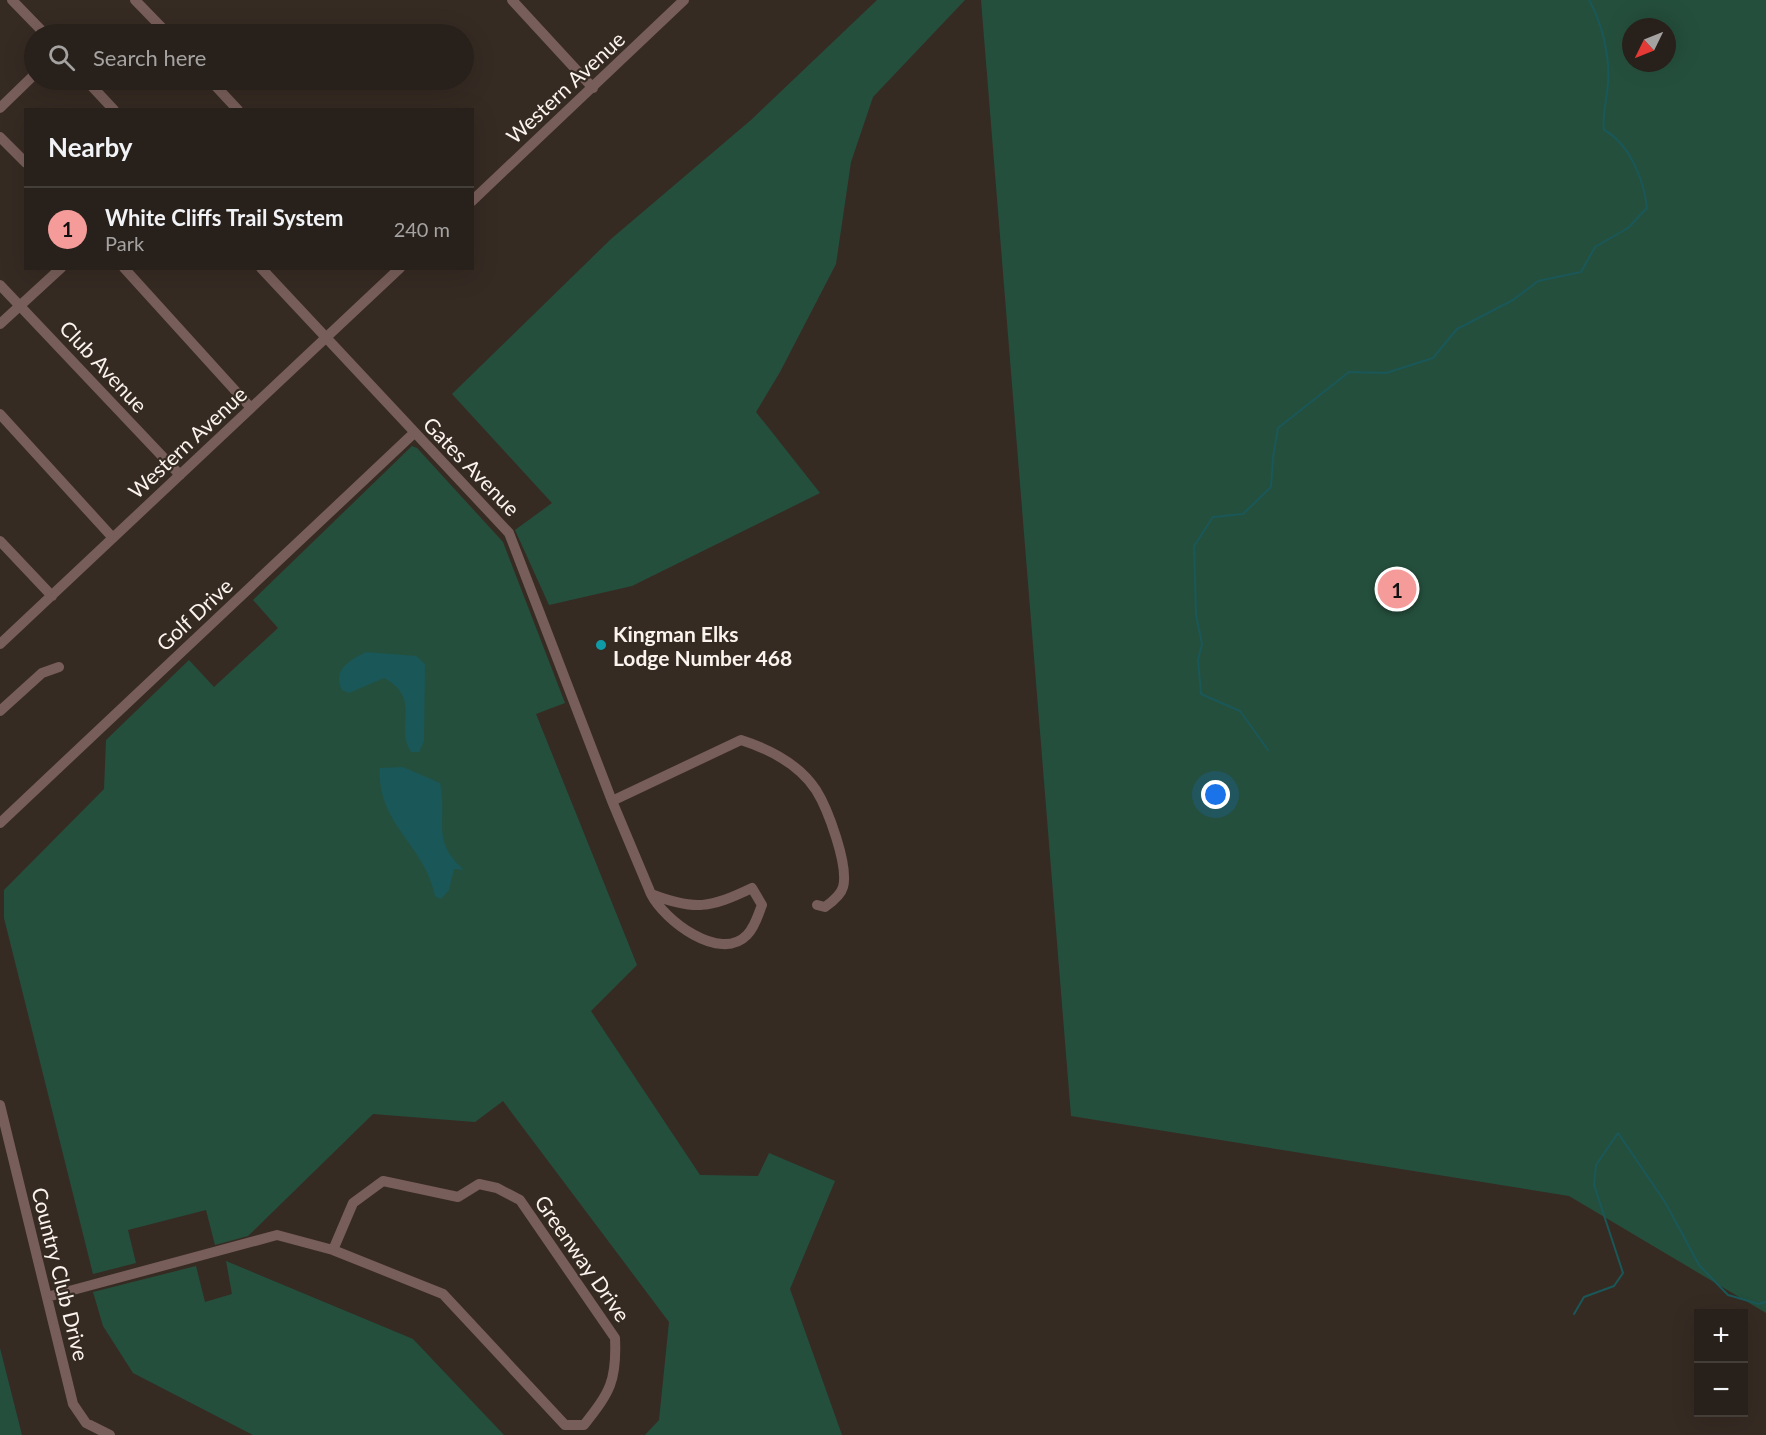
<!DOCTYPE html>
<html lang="en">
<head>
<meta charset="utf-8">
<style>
  body { margin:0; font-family:Lato,sans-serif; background:#342d27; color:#f1f3f6 }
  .controls { position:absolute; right:18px; bottom:18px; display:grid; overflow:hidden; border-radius:0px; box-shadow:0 6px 24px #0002 }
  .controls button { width:54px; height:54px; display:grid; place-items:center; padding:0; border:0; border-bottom:2px solid #443e39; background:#28201a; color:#f1f3f6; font:30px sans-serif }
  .compass { position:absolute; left:1622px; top:18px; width:54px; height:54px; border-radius:50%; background:#28201a; box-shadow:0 6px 24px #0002; rotate:227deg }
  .you { position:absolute; left:1216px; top:795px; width:21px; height:21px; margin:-15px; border:4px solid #fff; border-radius:50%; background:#1a73e8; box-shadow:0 0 0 9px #1a73e833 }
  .badge { display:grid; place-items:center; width:39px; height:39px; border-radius:50%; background:#f59b9a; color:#111; font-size:20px; font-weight:700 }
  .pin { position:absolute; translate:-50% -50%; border:3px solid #fff; box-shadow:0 2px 6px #0006 }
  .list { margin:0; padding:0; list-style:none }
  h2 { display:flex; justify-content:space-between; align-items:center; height:78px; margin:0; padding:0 24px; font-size:26px }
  h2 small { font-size:20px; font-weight:400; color:#a5a3a2 }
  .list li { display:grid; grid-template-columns:39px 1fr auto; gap:18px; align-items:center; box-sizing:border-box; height:84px; padding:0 24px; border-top:2px solid #443e39 }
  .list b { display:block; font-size:22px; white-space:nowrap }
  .list p { margin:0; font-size:20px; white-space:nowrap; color:#a5a3a2 }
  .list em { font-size:20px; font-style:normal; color:#a5a3a2 }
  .icon { flex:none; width:33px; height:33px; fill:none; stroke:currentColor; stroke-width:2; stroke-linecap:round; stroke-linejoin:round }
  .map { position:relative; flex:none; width:1766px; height:1435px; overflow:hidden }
  .search { position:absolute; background:#28201a; box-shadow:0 6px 24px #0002; left:24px; top:24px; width:450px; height:66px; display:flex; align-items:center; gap:15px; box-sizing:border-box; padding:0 21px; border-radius:33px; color:#a5a3a2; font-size:22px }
  .panel { position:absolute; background:#28201a; box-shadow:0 6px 24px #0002; left:24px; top:108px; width:450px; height:162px; border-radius:0px }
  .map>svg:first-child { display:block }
</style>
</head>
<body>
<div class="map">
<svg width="1766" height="1435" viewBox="0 0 1766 1435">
  <rect width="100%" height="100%" fill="#362b23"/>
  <path fill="#254f3d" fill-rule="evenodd" d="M877 0H965L873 97 851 162 836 264 780 372 756 412 820 493 632 586 549 605 515 530 552 503 452 394 611 239 751 120Z
    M981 0H1766V1313L1569 1196 1071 1116ZM1631 27H1667V63H1631Z
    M412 446 417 448 503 542 565 703 536 714 637 965 591 1011 700 1175 758 1176 769 1153 835 1181 790 1289 842 1435H645L659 1420 669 1322 503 1101 475 1122 373 1114 248 1236 215 1245 206 1210 128 1230 136 1263 93 1274 4 918V890L104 789 106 740 189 660 214 687 278 628 253 600Z
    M226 1261 413 1339 504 1435H253L133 1373 103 1326 93 1292 196 1266 205 1302 232 1294Z
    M0 1348 22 1435H0Z"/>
  <path fill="#1a5758" d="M366 652 416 656 425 664 424 741 419 752H411C394 726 423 699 384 678L349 693 342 690C332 670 350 660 366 652Z
    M403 767 440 783C448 822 430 840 464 870L454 869 449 890 441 899 435 896C425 845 376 823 380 768Z"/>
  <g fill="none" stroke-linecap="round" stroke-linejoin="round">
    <path stroke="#1a5758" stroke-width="2" d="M1268 750 1240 711 1201 694 1198 660 1202 644 1196 615 1194 546 1213 517 1243 514 1271 487 1273 457 1278 428 1349 372 1386 373 1433 358 1457 329 1513 300 1538 281 1581 272 1595 247 1628 228 1647 208C1644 181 1630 144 1604 130 1602 113 1607 100 1608 83 1610 56 1602 23 1589 0
      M1574 1314 1584 1297 1614 1286 1623 1273 1594 1185 1596 1165 1618 1133 1665 1202 1699 1265 1728 1295 1759 1304 1766 1302"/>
    <path stroke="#785e5a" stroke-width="10" d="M12 0 45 34
      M135 0 168 34
      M512 0 593 88
      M86 80 114 110
      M210 80 238 110
      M0 108 34 75
      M0 137 26 163
      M472 201 684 0
      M124 268 251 408
      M261 268 509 533 612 801 651 894
      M0 285 180 475
      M0 324 61 268
      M0 414 113 538
      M0 541 52 596
      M0 644 400 268
      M0 711 42 673 59 667
      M612 801 741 740C769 749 799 764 816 790 828 809 849 866 843 887 841 895 832 902 825 907L817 905
      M0 823 414 433
      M752 888 762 905C758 915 755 927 747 935 720 963 664 920 651 894 695 911 710 908 752 888Z
      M0 1105 73 1404 86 1423 110 1435
      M383 1181 458 1197 479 1184 497 1188 520 1200 615 1338C617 1381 610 1392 584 1425H565L443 1294 333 1250 353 1203Z
      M47 1297 277 1235 333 1250"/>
  </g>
  <circle fill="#0f9aa8" stroke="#362b23" stroke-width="2" cx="601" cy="645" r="6"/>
  <g text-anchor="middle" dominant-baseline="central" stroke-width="4.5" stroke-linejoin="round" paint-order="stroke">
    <g font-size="21" fill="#fbf3ee" stroke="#362b23">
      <text transform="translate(565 87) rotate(-43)">Western Avenue</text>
      <text transform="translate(104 366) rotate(47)">Club Avenue</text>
      <text transform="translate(187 442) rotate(-43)">Western Avenue</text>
      <text transform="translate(472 466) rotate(46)">Gates Avenue</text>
      <text transform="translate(194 614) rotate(-43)">Golf Drive</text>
      <text transform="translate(583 1258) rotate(55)">Greenway Drive</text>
      <text transform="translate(61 1274) rotate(76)">Country Club Drive</text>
    </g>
    <g font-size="21" font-weight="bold" fill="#fbf3ee" stroke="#362b23" text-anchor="start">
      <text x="613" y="633">Kingman Elks<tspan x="613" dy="24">Lodge Number 468</tspan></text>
    </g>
  </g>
</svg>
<div class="controls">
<button>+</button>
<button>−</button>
</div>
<svg class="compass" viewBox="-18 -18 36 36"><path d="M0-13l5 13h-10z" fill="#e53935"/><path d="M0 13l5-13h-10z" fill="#a5a3a2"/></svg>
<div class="you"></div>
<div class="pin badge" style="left:1397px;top:589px">1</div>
<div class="search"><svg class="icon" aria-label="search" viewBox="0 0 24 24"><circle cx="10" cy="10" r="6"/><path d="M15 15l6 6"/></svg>Search here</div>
<section class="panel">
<h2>Nearby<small></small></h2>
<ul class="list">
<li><span class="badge">1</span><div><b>White Cliffs Trail System</b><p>Park</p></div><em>240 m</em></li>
</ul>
</section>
</div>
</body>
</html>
